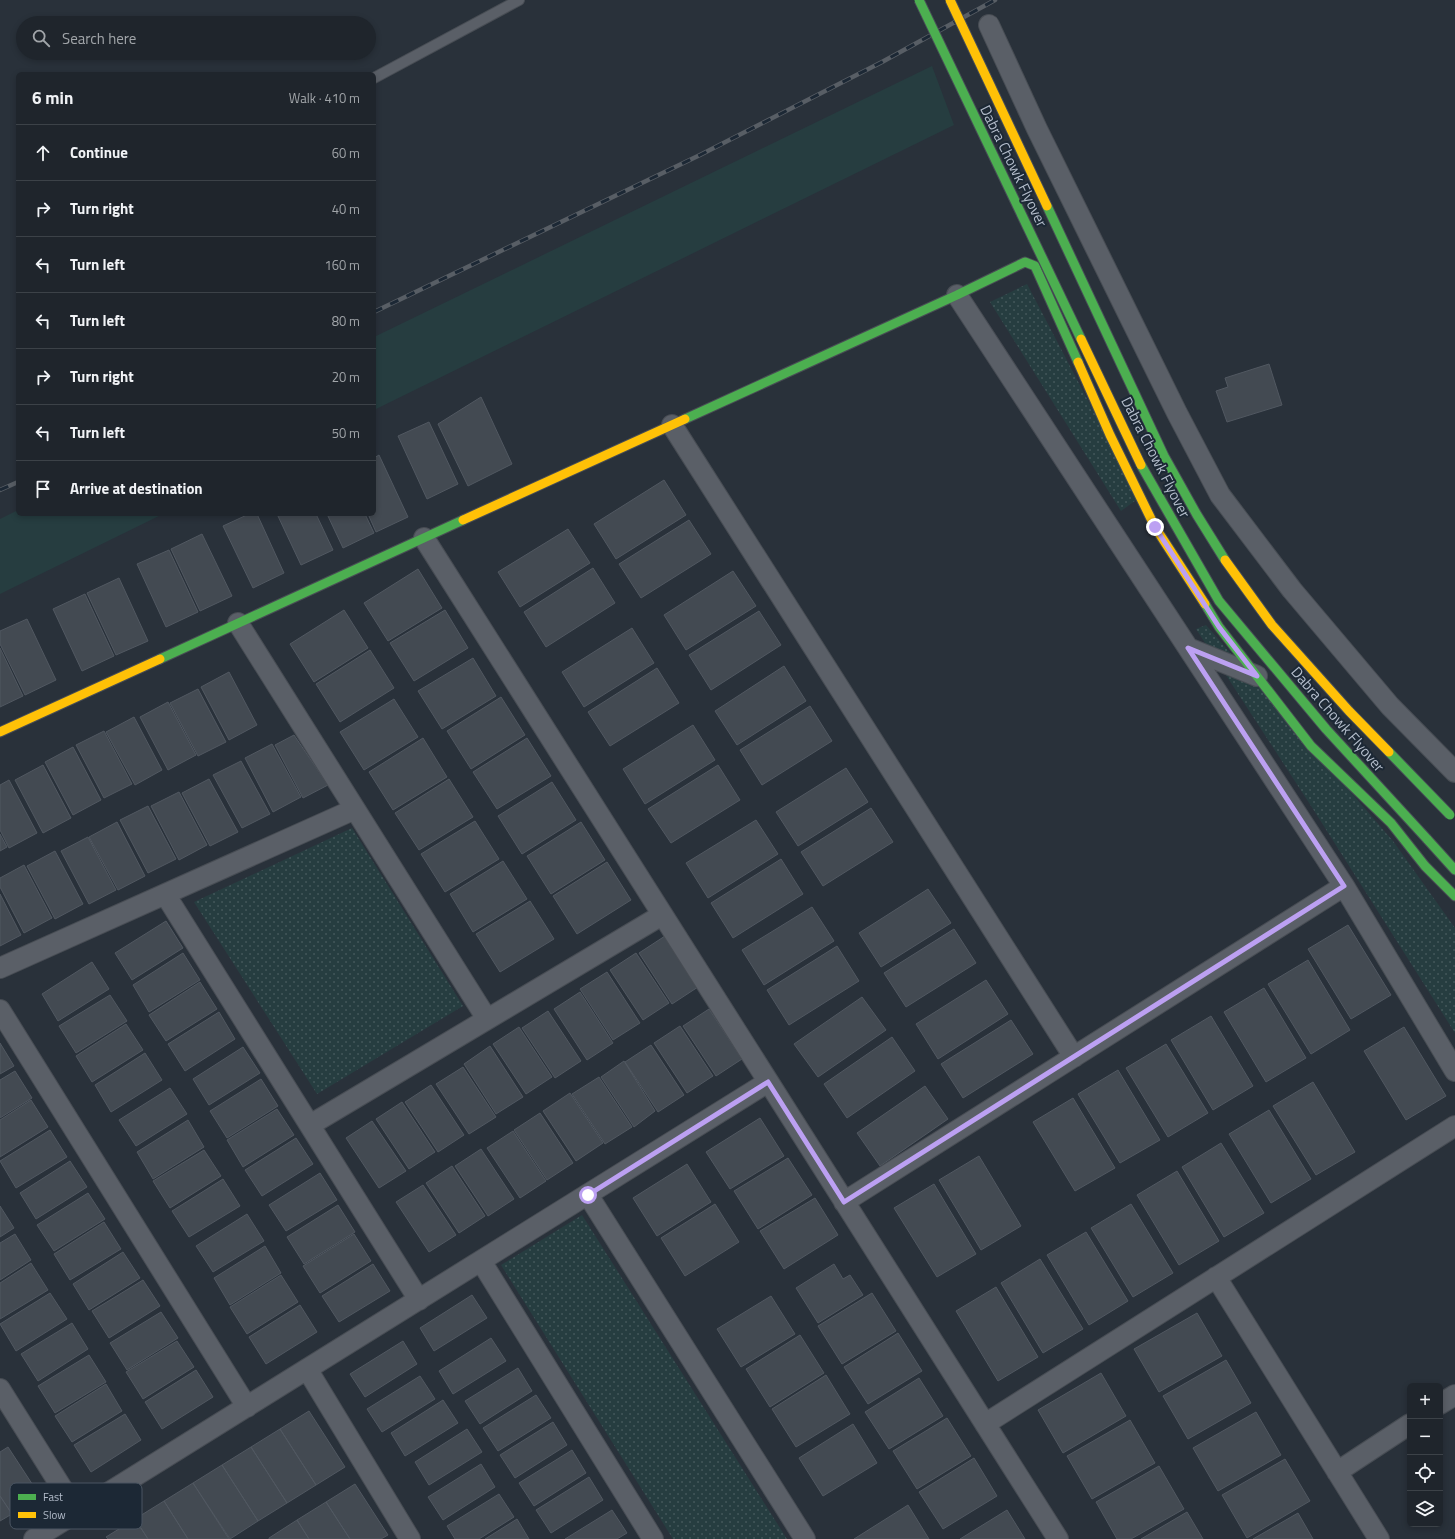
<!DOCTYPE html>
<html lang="en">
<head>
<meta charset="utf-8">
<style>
  body { margin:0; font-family:"Titillium Web",sans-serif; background:#272d34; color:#f1f3f6 }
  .controls { position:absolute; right:12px; bottom:12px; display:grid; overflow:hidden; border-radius:6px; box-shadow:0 2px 6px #0003 }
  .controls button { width:36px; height:36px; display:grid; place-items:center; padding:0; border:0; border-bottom:1px solid #3c4248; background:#1f252c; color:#f1f3f6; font:20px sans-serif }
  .stop { position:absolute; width:12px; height:12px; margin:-9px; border:3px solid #bca0f2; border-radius:50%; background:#fff }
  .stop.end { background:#bca0f2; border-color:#fff; box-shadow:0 1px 4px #0008 }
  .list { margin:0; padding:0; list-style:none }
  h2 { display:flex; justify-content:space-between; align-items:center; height:52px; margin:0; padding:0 16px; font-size:17px }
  h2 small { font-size:13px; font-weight:400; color:#a1a5a9 }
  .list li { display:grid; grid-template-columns:26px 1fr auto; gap:12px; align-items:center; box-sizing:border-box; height:56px; padding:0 16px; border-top:1px solid #3c4248 }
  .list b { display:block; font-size:15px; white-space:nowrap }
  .list em { font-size:13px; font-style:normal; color:#a1a5a9 }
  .icon { flex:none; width:22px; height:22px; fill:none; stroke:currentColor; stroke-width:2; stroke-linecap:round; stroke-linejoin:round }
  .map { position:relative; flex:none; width:1455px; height:1539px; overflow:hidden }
  .search { position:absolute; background:#1f252c; box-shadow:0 2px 6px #0003; left:16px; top:16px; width:360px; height:44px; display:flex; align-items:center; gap:10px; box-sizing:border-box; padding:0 14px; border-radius:22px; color:#a1a5a9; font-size:15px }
  .panel { position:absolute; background:#1f252c; box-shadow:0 2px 6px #0003; left:16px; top:72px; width:360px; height:444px; border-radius:6px }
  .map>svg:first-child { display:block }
</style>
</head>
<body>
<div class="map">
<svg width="1455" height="1539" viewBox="0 0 1455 1539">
  <defs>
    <pattern id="park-dots" width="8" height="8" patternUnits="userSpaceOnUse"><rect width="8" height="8" fill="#263d40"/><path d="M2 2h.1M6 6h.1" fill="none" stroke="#43575a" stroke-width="1.8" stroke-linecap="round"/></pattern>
  </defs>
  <rect width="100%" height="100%" fill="#29313a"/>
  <path fill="#263d40" d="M932 66 954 125 374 410V337Z
    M18 510V514H163L0 594V519Z"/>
  <path fill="url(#park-dots)" d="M1027 284 1139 498 1121 511 990 302Z
    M1206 625 1393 841 1455 928V1033L1313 809 1196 629Z
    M352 828 463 1006 317 1094 194 902Z
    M582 1215 787 1539H673L501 1265Z"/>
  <path fill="#434a52" stroke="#515861" d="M1269 364 1282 405 1227 422 1216 391 1228 387 1225 378Z
    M481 397 512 464 468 486 438 424Z
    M429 422 458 484 427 499 398 436Z
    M379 455 408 517 376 532 368 514H374V458Z
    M664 480 686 515 616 559 594 524Z
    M249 514H257L284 573 253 588 223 526Z
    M277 514H316L333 550 301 565Z
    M327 514H365L374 533 343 548Z
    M689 520 711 554 641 598 619 564Z
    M568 529 590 563 520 607 498 572Z
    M202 534 232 596 200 611 171 549Z
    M169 550 198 612 166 627 137 564Z
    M593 568 615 603 546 647 524 612Z
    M418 569 442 608 388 641 364 603Z
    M733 571 756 606 686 650 664 615Z
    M119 578 148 641 116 655 87 593Z
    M85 594 114 656 82 671 53 609Z
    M344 610 368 648 314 682 290 644Z
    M445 610 468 648 414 681 390 643Z
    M759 611 781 645 711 690 689 655Z
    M27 619 56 680 25 695 0 644V631Z
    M632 628 654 663 584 707 562 672Z
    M0 648 23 696 0 707Z
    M370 650 394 688 340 722 316 684Z
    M473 658 496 696 442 729 418 691Z
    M784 666 806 701 737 745 715 711Z
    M657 668 679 703 610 746 588 712Z
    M229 672 257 725 229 740 201 687Z
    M198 689 226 742 198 756 170 703Z
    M501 697 525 735 471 769 447 731Z
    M394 699 418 737 364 770 340 732Z
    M168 702 196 755 168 770 140 717Z
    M810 706 832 741 762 785 740 750Z
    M134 717 162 770 135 785 106 732Z
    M693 725 715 760 645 804 623 769Z
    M104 731 132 784 104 798 76 745Z
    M294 735 328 785 303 798 275 745Z
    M423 738 447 777 393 810 369 772Z
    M527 738 551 776 497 809 473 772Z
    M272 744 301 797 273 812 245 758Z
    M73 747 101 800 73 815 45 762Z
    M241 761 270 814 242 828 213 775Z
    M43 765 71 818 43 833 15 780Z
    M718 765 740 800 671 843 648 809Z
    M846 768 868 802 798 846 776 812Z
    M209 779 238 832 210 846 182 793Z
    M449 779 473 817 419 850 395 813Z
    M9 780 37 833 9 848 0 830V785Z
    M552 782 576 820 522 854 498 816Z
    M179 792 207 845 179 860 151 806Z
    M148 806 176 859 148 873 120 820Z
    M871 808 893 842 823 886 801 852Z
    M756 820 778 854 708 898 686 863Z
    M475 821 499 859 445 892 421 854Z
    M117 822 145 876 118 890 89 837Z
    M581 822 605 860 551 894 527 856Z
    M0 834 7 847 0 851Z
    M88 837 116 890 89 904 61 851Z
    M55 851 83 904 55 919 27 866Z
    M781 859 803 894 733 938 711 903Z
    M503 861 527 899 473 932 450 894Z
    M607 862 631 900 577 934 553 896Z
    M24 865 52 918 24 933 0 887V878Z
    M928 889 951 923 881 967 859 933Z
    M0 894 21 935 0 946Z
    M530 901 554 939 500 972 476 934Z
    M812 907 834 941 764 985 742 950Z
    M166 921 183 948 132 980 115 953Z
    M1348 925 1391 995 1351 1019 1308 949Z
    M954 929 976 963 906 1007 884 973Z
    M665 936 698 987 672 1004 639 953Z
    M837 946 859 981 789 1025 767 990Z
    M183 953 200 980 149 1012 133 985Z
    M636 953 669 1003 643 1020 610 970Z
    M1308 960 1350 1030 1311 1054 1268 984Z
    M92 962 109 989 58 1021 42 994Z
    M607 972 640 1023 613 1040 580 989Z
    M986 980 1008 1014 938 1059 916 1024Z
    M200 982 217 1009 166 1041 149 1015Z
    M1264 988 1306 1058 1266 1082 1224 1012Z
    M580 992 613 1043 587 1060 554 1009Z
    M110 995 127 1021 76 1053 59 1026Z
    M862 997 886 1030 818 1077 794 1044Z
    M709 1009 742 1059 716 1076 683 1026Z
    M548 1011 581 1061 555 1078 522 1028Z
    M219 1012 235 1039 185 1071 168 1044Z
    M1211 1016 1253 1086 1213 1110 1171 1040Z
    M1011 1020 1033 1054 963 1098 941 1064Z
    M126 1024 143 1050 92 1082 76 1056Z
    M680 1026 713 1076 687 1093 654 1043Z
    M519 1027 552 1077 526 1094 493 1044Z
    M1404 1027 1446 1096 1406 1120 1364 1051Z
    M892 1037 915 1071 847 1118 824 1084Z
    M0 1043 14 1066 0 1074Z
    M1166 1044 1208 1113 1168 1137 1126 1068Z
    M651 1045 684 1095 658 1112 625 1062Z
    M490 1046 523 1097 496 1114 464 1064Z
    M243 1047 260 1073 209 1105 193 1079Z
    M145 1053 162 1080 111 1112 95 1085Z
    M624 1061 655 1111 634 1127 601 1077Z
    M463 1067 496 1117 469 1134 436 1084Z
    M1118 1070 1160 1140 1120 1163 1078 1094Z
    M15 1071 32 1098 0 1118V1080Z
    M599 1077 632 1127 605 1144 572 1094Z
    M261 1079 278 1106 227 1138 210 1111Z
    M1313 1082 1355 1152 1316 1175 1273 1106Z
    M431 1085 464 1135 438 1152 405 1102Z
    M925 1086 948 1119 880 1166 857 1133Z
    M170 1088 187 1114 136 1146 119 1120Z
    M570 1093 603 1143 576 1161 543 1111Z
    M1073 1098 1115 1168 1075 1191 1033 1122Z
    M31 1100 48 1127 0 1157V1120Z
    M402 1102 435 1152 409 1169 376 1119Z
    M277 1109 294 1135 243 1167 227 1140Z
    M1269 1110 1311 1179 1271 1203 1229 1134Z
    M540 1113 573 1163 547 1180 514 1130Z
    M760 1118 784 1156 730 1189 706 1152Z
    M188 1120 204 1147 153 1179 137 1152Z
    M372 1121 406 1171 379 1188 346 1138Z
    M50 1130 67 1157 16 1188 0 1161Z
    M513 1131 546 1181 520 1198 487 1148Z
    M296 1138 313 1164 262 1196 245 1170Z
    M1221 1143 1264 1213 1224 1237 1182 1167Z
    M481 1149 514 1199 488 1216 455 1166Z
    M204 1150 221 1176 170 1208 153 1181Z
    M979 1156 1021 1226 981 1250 939 1180Z
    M788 1158 812 1195 758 1229 734 1191Z
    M70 1161 87 1187 36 1219 20 1193Z
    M687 1164 711 1202 657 1236 633 1198Z
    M452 1166 485 1216 459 1233 426 1183Z
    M1177 1171 1219 1241 1179 1265 1137 1195Z
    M320 1173 337 1200 286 1231 269 1205Z
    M223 1179 240 1206 189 1237 172 1211Z
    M934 1184 976 1254 937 1277 894 1208Z
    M423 1185 456 1235 429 1252 396 1202Z
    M88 1193 105 1219 54 1251 37 1225Z
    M815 1198 838 1235 784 1269 760 1231Z
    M715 1204 739 1242 685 1276 661 1238Z
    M1131 1204 1173 1273 1133 1297 1091 1228Z
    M338 1205 355 1232 304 1264 287 1237Z
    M0 1206 14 1228 0 1237Z
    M247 1214 264 1241 213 1272 196 1246Z
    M104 1222 121 1249 70 1280 54 1254Z
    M1086 1232 1128 1301 1089 1325 1047 1255Z
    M15 1234 31 1260 0 1280V1243Z
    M354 1234 371 1261 320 1293 303 1266Z
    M265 1246 281 1273 230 1305 214 1278Z
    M123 1252 140 1278 89 1310 73 1284Z
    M1040 1259 1083 1329 1043 1353 1001 1283Z
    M31 1263 48 1290 0 1319V1283Z
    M373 1264 390 1291 339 1322 322 1296Z
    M834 1264 843 1279 850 1275 863 1295 818 1323 796 1288Z
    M281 1275 298 1302 247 1334 230 1307Z
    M143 1280 160 1306 109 1338 92 1311Z
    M996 1287 1038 1357 998 1381 956 1311Z
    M50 1293 67 1319 16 1351 0 1324Z
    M872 1293 896 1331 842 1364 818 1326Z
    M472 1295 487 1318 434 1351 420 1328Z
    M771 1296 795 1334 741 1367 717 1329Z
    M300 1305 317 1332 266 1364 249 1337Z
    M161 1312 178 1338 127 1370 110 1343Z
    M1197 1313 1222 1356 1159 1392 1134 1349Z
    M72 1323 88 1349 38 1381 21 1354Z
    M898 1333 922 1371 868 1404 844 1367Z
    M800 1335 824 1373 770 1407 746 1369Z
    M491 1338 506 1361 453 1394 439 1371Z
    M177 1341 194 1367 143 1399 126 1372Z
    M403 1341 417 1364 365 1397 350 1374Z
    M89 1355 106 1382 55 1413 38 1386Z
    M1226 1360 1251 1403 1188 1439 1163 1396Z
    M518 1368 532 1391 480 1424 465 1401Z
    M196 1370 213 1397 162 1429 145 1402Z
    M1101 1373 1126 1416 1063 1453 1038 1410Z
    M826 1375 850 1414 796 1447 772 1409Z
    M420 1376 435 1399 382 1432 367 1409Z
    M919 1378 943 1416 889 1449 865 1412Z
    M106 1384 122 1411 72 1442 55 1416Z
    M536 1395 551 1418 498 1451 483 1428Z
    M443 1400 458 1423 405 1456 391 1433Z
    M309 1411 345 1467 316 1485 280 1429Z
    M1256 1412 1281 1455 1218 1491 1193 1448Z
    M125 1414 141 1440 91 1472 74 1445Z
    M947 1418 971 1456 917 1489 893 1451Z
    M1130 1420 1155 1463 1092 1499 1067 1456Z
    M553 1422 567 1445 515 1478 500 1455Z
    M853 1424 877 1463 823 1496 799 1458Z
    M280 1429 316 1485 287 1503 251 1447Z
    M467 1429 482 1452 429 1485 415 1462Z
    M8 1447 40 1496 12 1514 0 1496V1452Z
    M251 1447 287 1503 258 1521 222 1465Z
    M572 1450 586 1473 534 1506 519 1483Z
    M974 1458 997 1496 943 1529 919 1492Z
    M1285 1459 1310 1501 1247 1538 1222 1495Z
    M481 1464 495 1487 443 1520 428 1497Z
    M222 1465 258 1521 230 1539 193 1483Z
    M1159 1466 1184 1509 1131 1539H1117L1096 1502Z
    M589 1477 603 1500 551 1533 536 1510Z
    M193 1483 229 1539H188L164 1501Z
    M355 1484 388 1535 381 1539H350L326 1502Z
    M499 1494 514 1517 479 1539H455L447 1526Z
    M0 1496 12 1514 0 1521Z
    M164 1501 188 1539H148L135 1519Z
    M326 1502 350 1539H309L297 1520Z
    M908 1505 929 1539H854Z
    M612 1510 627 1533 617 1539H565Z
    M1007 1510 1025 1539H960Z
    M1187 1512 1203 1539H1141Z
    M1298 1513 1313 1539H1253Z
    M135 1519 148 1539H108L106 1537Z
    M517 1519 529 1539H485Z
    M297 1520 309 1539H269V1538Z"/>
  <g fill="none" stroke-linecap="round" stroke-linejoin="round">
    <defs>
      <path id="lane" d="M374 78 519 0"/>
      <path id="street" d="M989 25 1037 129 1177 413 1220 495 1292 590 1390 706 1455 772
        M957 295 1344 886 1455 1071
        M672 425 1074 1057
        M424 538 1058 1539
        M238 623 487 1019
        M1188 648 1257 676
        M165 894 419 1300
        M0 968 355 809
        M0 1010 247 1407
        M310 1125 662 915
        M588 1195 805 1539
        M844 1202 1344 886
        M481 1261 653 1539
        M1216 1277 1379 1539
        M307 1369 410 1539
        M0 1389 77 1512
        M1440 1404 1455 1395
        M985 1424 1455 1126
        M1337 1472 1410 1424
        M34 1539 768 1082"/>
      <path id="fast" d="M685 419 957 295 1025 262 1035 266 1078 362
        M1205 604 1219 627 1311 746 1391 823 1425 866 1455 896
        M160 659 463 520
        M1427 839 1455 870"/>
      <path id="slow" d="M1078 362 1110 435 1155 527 1205 604
        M463 520 685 419
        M0 732 160 659"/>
    </defs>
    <use href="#lane" stroke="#484d54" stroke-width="12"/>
    <use href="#street" stroke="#484d54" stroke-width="22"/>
    <use href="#fast" stroke="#484d54" stroke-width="11"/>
    <use href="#slow" stroke="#484d54" stroke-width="11"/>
    <use href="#lane" stroke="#5a5f67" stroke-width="10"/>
    <use href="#street" stroke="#5a5f67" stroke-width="20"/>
    <use href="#fast" stroke="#4caf50" stroke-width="9"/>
    <use href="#slow" stroke="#ffc107" stroke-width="9"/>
    <defs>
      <path id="rail" d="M374 312 700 155 882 62 995 0
        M0 490 18 482"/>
    </defs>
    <use href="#rail" stroke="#585e65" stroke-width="4.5"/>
    <use href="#rail" stroke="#1c2835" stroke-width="3" stroke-dasharray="9" stroke-linecap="butt"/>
    <defs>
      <path id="fast-bridge" d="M919 0 1081 339
        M1047 206 1164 456 1197 515 1225 560
        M1141 465 1219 601 1326 729 1427 839
        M1389 752 1450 815"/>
      <path id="slow-bridge" d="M950 0 1047 206
        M1081 339 1141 465
        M1225 560 1272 625 1349 711 1389 752"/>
    </defs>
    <use href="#fast-bridge" stroke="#474d56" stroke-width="11" stroke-linecap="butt"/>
    <use href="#slow-bridge" stroke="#474d56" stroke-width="11" stroke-linecap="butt"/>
    <use href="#fast-bridge" stroke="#4caf50" stroke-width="9"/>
    <use href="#slow-bridge" stroke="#ffc107" stroke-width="9"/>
  </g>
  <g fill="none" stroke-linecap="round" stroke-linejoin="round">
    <path stroke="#bca0f2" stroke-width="5" d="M588 1195 768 1082 844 1202 1344 886 1188 648 1257 676 1219 627 1155 527"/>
  </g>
  <g text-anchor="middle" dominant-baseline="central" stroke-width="4" stroke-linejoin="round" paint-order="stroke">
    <g font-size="15" fill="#b4bdcb" stroke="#1c2835">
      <text transform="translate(1014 166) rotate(64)">Dabra Chowk Flyover</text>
      <text transform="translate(1156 457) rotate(63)">Dabra Chowk Flyover</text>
      <text transform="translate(1338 719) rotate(49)">Dabra Chowk Flyover</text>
    </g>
  </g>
  <rect x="10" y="1483" width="132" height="46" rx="6" fill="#1c2835" stroke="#4a5562" stroke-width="1"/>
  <rect x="18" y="1494" width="18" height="6" fill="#4caf50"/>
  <rect x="18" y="1512" width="18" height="6" fill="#ffc107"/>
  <g font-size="11" fill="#b4bdcb">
    <text x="43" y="1501">Fast</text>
    <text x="43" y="1519">Slow</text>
  </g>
</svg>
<div class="controls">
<button>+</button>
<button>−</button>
<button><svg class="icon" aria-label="locate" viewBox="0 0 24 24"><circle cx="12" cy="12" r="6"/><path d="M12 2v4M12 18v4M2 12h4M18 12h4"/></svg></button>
<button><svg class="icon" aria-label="layers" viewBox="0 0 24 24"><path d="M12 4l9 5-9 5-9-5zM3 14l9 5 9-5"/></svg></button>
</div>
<div class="stop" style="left:588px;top:1195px"></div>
<div class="stop end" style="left:1155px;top:527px"></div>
<div class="search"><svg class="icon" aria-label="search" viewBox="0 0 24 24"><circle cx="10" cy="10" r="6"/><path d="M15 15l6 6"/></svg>Search here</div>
<section class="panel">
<h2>6 min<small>Walk · 410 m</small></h2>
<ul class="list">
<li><svg class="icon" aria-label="ahead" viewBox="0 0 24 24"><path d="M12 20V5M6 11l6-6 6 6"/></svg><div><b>Continue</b></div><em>60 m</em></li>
<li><svg class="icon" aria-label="right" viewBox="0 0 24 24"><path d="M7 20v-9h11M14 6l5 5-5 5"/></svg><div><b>Turn right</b></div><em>40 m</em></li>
<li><svg class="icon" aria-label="left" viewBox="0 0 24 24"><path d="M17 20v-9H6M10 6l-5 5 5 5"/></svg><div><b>Turn left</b></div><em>160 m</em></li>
<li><svg class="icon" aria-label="left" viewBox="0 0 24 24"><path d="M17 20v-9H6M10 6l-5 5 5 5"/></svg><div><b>Turn left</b></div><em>80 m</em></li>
<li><svg class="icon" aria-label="right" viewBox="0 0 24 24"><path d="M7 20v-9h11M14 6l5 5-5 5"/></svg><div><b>Turn right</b></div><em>20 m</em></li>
<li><svg class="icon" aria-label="left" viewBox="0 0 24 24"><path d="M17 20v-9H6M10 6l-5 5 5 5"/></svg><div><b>Turn left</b></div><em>50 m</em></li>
<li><svg class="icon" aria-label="arrive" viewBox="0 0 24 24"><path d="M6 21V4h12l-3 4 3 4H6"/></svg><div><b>Arrive at destination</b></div></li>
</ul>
</section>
</div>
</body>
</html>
